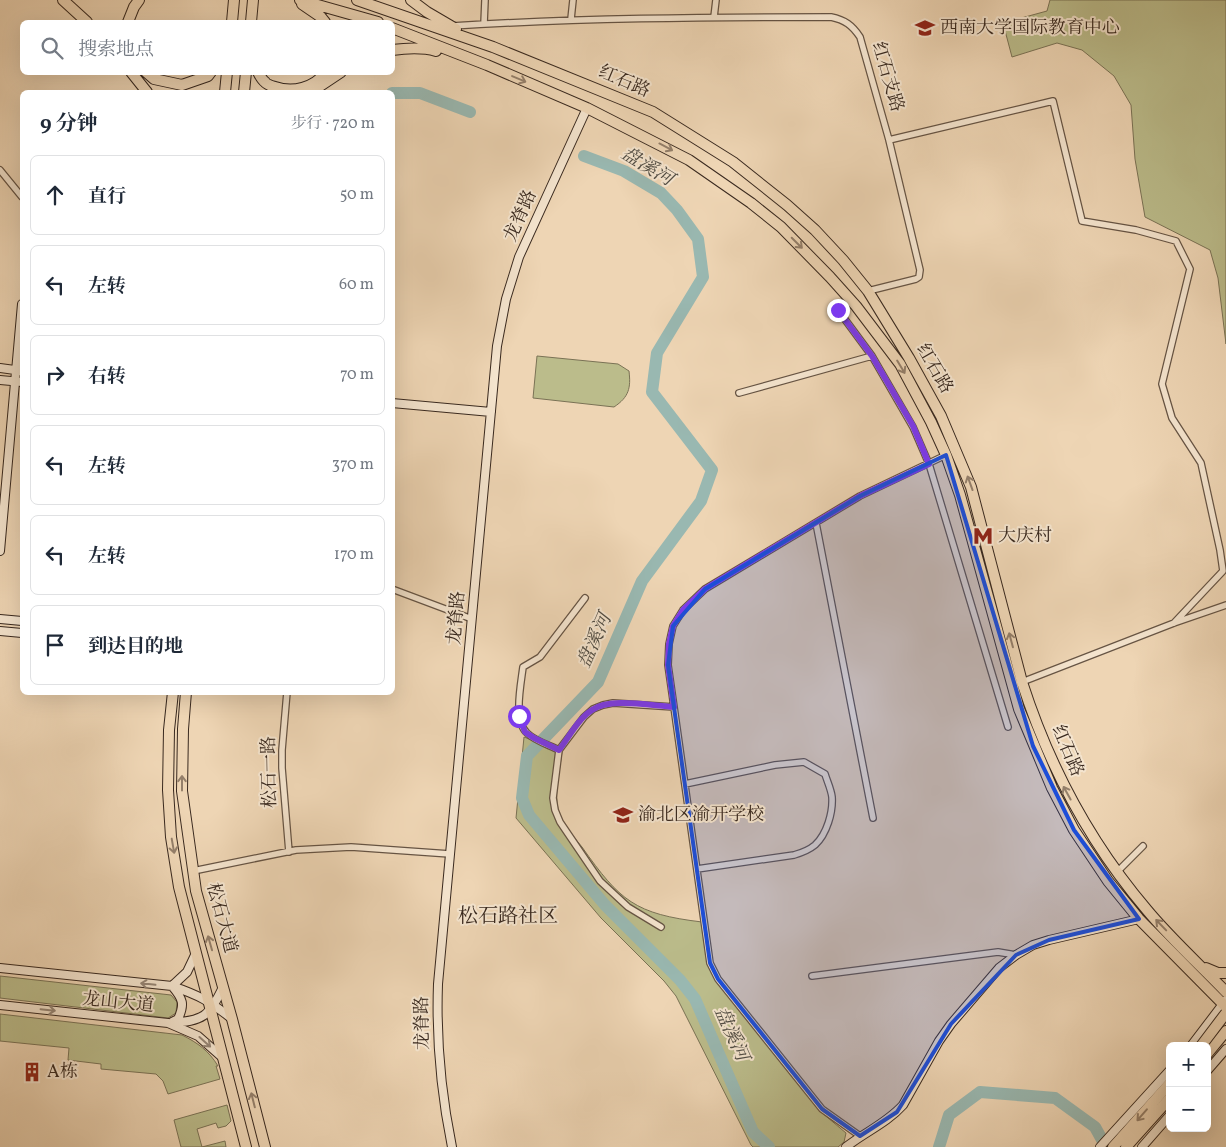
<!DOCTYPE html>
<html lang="zh">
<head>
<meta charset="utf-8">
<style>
  body { margin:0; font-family:Vollkorn,"Noto Serif SC",serif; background:#f6f6f7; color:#1f2937 }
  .controls { position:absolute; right:15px; bottom:15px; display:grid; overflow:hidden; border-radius:8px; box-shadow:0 5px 20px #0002 }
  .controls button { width:45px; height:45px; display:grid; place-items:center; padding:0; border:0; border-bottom:1px solid #e0e1e3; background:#fff; color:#1f2937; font:25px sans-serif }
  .stop { position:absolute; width:15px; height:15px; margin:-11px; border:4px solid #7c3aed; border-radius:50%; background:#fff }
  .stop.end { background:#7c3aed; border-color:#fff; box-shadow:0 1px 5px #0008 }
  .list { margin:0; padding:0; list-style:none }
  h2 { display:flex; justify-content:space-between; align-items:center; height:65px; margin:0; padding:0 20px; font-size:21px }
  h2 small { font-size:16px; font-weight:400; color:#747a83 }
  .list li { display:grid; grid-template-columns:32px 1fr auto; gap:15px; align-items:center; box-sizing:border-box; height:80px; margin:0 10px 10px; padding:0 10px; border:1px solid #e0e1e3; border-radius:8px }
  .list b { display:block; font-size:19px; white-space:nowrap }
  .list em { font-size:16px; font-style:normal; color:#747a83 }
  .icon { flex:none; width:28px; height:28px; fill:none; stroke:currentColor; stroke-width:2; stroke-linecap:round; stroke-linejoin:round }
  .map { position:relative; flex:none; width:1226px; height:1147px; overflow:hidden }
  .search { position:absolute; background:#fff; box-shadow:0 5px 20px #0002; left:20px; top:20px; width:375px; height:55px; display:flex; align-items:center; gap:12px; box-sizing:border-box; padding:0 18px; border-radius:8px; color:#747a83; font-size:19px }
  .panel { position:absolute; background:#fff; box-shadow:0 5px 20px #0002; left:20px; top:90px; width:375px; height:605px; border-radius:8px }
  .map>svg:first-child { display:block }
</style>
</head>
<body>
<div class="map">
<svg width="1226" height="1147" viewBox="0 0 1226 1147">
  <rect width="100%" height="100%" fill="#eed5b4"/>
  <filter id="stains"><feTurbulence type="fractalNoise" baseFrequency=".004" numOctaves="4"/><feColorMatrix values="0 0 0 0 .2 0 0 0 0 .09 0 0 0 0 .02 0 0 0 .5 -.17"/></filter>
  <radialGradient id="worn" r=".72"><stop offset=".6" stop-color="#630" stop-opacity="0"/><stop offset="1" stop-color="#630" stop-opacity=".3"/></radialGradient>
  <path fill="#bbbc8b" stroke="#7a7255" d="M1050 0H1226V344L1218 278 1210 250 1145 217 1135 159 1131 105 1114 76 1082 50 1057 43 1012 57 1003 23 1047 11Z
    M537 356 618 364 629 371C631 388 629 397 614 407L533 398Z
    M524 737 562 752C560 770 554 791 558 809 561 823 573 836 582 847 620 901 635 914 702 922L716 981 821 1112 846 1133 844 1142 838 1147H753L751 1145 676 996 664 981 601 918 516 818Z
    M0 976 171 995 177 1002 176 1013 168 1018 0 998Z
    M0 1014 182 1035C198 1043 209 1051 218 1066H216L220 1079 168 1094 163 1081 156 1074 101 1069V1064L68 1060 69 1048 0 1041Z
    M227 1105 231 1121 226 1126 218 1128 216 1123 197 1129 202 1147 225 1141 226 1147H181L174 1120Z"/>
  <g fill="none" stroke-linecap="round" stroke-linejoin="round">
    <path stroke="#99b8b1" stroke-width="12" d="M392 93H420L470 112
      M584 156 624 171 661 193 677 210 698 239 703 277 657 353 652 392 712 470 701 501 642 581 598 682 527 756 522 798 529 815 605 905 680 980 695 999 753 1132 769 1147
      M939 1147 949 1115 980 1092 1055 1098 1095 1127 1106 1147"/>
    <defs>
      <path id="street" d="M714 17 716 0
        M571 19 573 0
        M484 24 485 0
        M452 26C578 18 704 17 831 17 845 20 852 25 860 37L889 140 920 270 919 277 916 279 868 291
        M889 140 1053 101 1082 221 1136 230 1176 241 1190 269 1162 384 1172 418 1201 463 1220 550 1223 571 1174 623
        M0 170 22 197
        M838 310 872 356 913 427 929 464 1008 727
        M739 393 872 356
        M816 523 873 818
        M392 589 472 619
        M1022 682 1174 623 1226 605
        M287 692 282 750V768L289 852
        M559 750C549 745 535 741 527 733 513 721 521 684 523 667L540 657 585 598
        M685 784 775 765 804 762 825 774C827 781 831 789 832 797 833 812 827 834 815 845 809 850 801 853 794 855L697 869
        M193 871 296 850 351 847 450 854
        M1117 872 1143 846
        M661 927 628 907 600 881 560 822 555 810 553 798 559 750 584 717 593 709 603 705 613 703 674 707
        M812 976 998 952 1016 955
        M860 1136 822 1109 718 979 710 963 674 707 668 665 669 644 673 626 683 610 705 589 860 496 946 455"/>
      <path id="secondary" d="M0 368 22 371
        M0 380 22 382
        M392 403 491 412
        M0 551 22 304
        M0 619 22 621
        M0 631 22 633
        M0 968 172 986 187 972 196 953
        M172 986C198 995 210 1001 232 1019
        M172 986C183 999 185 1004 178 1019L172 1022
        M0 1005 168 1023 198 1036 223 1058
        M170 1023C203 1021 209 1017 223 987
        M1191 1046 1226 1000
        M1207 1071 1226 1049
        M452 1147C441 1093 436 1040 438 984L497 346 506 299 519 257 587 108
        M846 1147C865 1132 887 1123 903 1105L939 1041 951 1024 999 968 1016 955 1033 945 1049 940 1139 919
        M1100 1147 1170 1070
        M1142 1147 1170 1115"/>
      <path id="highway" d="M63 0 87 22
        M300 0 378 22
        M357 0 493 47 653 112 733 162 787 205 815 230 843 260 868 291 909 358 941 416 971 487 1022 682C1049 766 1090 843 1147 910 1171 939 1200 965 1226 992
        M411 0 427 12 456 29
        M302 4 321 17 325 22
        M128 22 134 7 139 0
        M232 22 234 0
        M251 22 253 0
        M392 28 487 65 587 108 689 160 751 203 781 227 830 277 856 306 900 364 931 422 946 455 960 495 1019 709 1052 788 1074 830 1108 881 1139 919 1226 1007
        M392 50C407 48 422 47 436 51
        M131 72 147 92
        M146 72 154 79 182 85 208 76 211 72
        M258 72C260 76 262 80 265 82 267 85 272 86 275 87 293 93 314 88 326 72
        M317 88 341 72
        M225 92 227 72
        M244 92 246 72
        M173 692 169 730 168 790 171 837 179 887 246 1147
        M186 692 183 729 182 791 196 891 232 1019 265 1147
        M1206 968 1218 973H1226
        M1207 1054 1226 1031
        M1113 1147 1170 1083
        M1126 1147 1170 1098"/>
    </defs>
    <use href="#street" stroke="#665444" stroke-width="8"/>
    <use href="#secondary" stroke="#39291f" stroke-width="10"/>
    <use href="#highway" stroke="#39291f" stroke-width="12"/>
    <use href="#street" stroke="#f4e4ce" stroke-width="5.5"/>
    <use href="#secondary" stroke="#f4e4ce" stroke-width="8"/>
    <use href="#highway" stroke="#eed5b4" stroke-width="10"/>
    <defs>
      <path id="highway-bridge" d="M1201 1046 1226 1013"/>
    </defs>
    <use href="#highway-bridge" stroke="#39291f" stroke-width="12" stroke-linecap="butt"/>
    <use href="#highway-bridge" stroke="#eed5b4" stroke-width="10"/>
  </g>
  <defs><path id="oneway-shaft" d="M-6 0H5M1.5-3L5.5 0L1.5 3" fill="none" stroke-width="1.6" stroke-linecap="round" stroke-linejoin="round" transform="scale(1.25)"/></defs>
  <g stroke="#947f6a">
    <use href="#oneway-shaft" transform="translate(519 79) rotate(23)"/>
    <use href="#oneway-shaft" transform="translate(666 147) rotate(28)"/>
    <use href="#oneway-shaft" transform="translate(797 243) rotate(45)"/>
    <use href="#oneway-shaft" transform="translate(901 367) rotate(59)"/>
    <use href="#oneway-shaft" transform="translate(970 483) rotate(-110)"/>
    <use href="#oneway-shaft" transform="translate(1011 640) rotate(-105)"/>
    <use href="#oneway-shaft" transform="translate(182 783) rotate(-90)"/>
    <use href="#oneway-shaft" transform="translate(1067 793) rotate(-119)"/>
    <use href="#oneway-shaft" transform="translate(173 846) rotate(80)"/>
    <use href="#oneway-shaft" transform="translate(1161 925) rotate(-134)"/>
    <use href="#oneway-shaft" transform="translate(210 943) rotate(-106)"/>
    <use href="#oneway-shaft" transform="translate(253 1100) rotate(-104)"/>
    <use href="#oneway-shaft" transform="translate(1142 1115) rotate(131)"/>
  </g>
  <g stroke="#968676">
    <use href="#oneway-shaft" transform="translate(148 984) rotate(-174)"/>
    <use href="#oneway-shaft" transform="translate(48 1010) rotate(6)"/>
    <use href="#oneway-shaft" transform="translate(205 1042) rotate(42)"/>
  </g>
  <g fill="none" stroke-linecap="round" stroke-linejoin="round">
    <path stroke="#7c3aed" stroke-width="6" d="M519 716 525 732 534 738 559 750C569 737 578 719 592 710 610 697 652 706 674 707L668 665 669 644 673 626 683 610 705 589 860 496 929 464 913 426 872 356 838 310"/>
  </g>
  <path fill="#1d4ed8" fill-opacity="0.2" stroke="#1d4ed8" stroke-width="4" stroke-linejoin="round" d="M946 455 1033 746 1074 830 1139 919 1049 940 1016 955 951 1024 897 1112 860 1136 822 1109 718 979 710 963 668 665 673 626 705 589 860 496Z"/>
  <defs>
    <symbol id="school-bare" viewBox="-9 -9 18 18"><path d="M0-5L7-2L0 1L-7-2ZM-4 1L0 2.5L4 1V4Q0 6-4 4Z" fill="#8f2418" stroke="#f4e4ce" stroke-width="2.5" paint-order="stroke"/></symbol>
    <symbol id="metro-bare" viewBox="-9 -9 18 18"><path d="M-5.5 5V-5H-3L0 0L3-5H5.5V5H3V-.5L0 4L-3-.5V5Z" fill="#8f2418" stroke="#f4e4ce" stroke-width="2.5" paint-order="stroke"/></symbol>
    <symbol id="building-bare" viewBox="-9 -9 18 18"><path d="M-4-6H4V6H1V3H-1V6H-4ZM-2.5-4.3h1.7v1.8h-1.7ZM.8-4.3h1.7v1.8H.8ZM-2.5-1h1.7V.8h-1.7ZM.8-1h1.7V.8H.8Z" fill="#8f2418" stroke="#f4e4ce" stroke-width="2.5" paint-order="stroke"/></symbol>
  </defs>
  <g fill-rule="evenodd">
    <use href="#school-bare" x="911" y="14" width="28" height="28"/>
    <use href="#metro-bare" x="969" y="522" width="28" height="28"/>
    <use href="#school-bare" x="609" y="801" width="28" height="28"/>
    <use href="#building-bare" x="18" y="1058" width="28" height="28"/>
  </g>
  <g text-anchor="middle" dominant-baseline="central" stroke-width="4" stroke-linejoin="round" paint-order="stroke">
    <g font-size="18" fill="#39291f" stroke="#f4e4ce" text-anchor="start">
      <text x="940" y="28">西南大学国际教育中心</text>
      <text x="998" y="536">大庆村</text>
      <text x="638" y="815">渝北区渝开学校</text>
      <text x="47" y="1072">A栋</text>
    </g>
    <g font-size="18" fill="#39291f" stroke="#f4e4ce">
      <text transform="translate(887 77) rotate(74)">红石支路</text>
      <text transform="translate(624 82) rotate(23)">红石路</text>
      <text transform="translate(521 216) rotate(-66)">龙脊路</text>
      <text transform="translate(934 369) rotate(60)">红石路</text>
      <text transform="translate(457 618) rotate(-85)">龙脊路</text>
      <text transform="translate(1067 751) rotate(67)">红石路</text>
      <text transform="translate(270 772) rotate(-91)">松石一路</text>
      <text transform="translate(221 918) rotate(75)">松石大道</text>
      <text transform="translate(118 1003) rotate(6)">龙山大道</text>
      <text transform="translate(423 1023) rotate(-91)">龙脊路</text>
    </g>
    <g font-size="19" font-style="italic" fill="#514d44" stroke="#f4e4ce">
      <text transform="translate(647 167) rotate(31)">盘溪河</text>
      <text transform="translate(595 641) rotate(-66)">盘溪河</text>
      <text transform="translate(731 1034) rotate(66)">盘溪河</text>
    </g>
    <g font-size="20" fill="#39291f" stroke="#f4e4ce">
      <text x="508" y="917">松石路社区</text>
    </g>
  </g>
  <rect width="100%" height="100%" filter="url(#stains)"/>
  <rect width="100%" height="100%" fill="url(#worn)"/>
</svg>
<div class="controls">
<button>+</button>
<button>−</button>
</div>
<div class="stop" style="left:519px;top:716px"></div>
<div class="stop end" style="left:838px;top:310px"></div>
<div class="search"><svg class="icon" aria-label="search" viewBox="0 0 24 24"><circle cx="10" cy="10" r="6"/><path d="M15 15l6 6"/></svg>搜索地点</div>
<section class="panel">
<h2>9 分钟<small>步行 · 720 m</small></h2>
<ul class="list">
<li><svg class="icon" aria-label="ahead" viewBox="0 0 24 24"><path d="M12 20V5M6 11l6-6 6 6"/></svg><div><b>直行</b></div><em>50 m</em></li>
<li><svg class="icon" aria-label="left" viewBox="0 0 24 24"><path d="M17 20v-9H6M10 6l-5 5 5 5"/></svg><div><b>左转</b></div><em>60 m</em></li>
<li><svg class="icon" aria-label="right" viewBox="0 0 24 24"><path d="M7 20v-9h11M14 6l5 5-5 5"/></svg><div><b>右转</b></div><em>70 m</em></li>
<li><svg class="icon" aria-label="left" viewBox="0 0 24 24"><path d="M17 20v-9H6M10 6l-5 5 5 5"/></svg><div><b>左转</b></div><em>370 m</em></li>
<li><svg class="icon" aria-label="left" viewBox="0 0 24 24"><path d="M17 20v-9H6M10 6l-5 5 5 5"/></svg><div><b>左转</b></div><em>170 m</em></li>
<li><svg class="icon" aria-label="arrive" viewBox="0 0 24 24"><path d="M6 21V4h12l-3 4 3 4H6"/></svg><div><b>到达目的地</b></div></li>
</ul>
</section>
</div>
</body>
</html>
